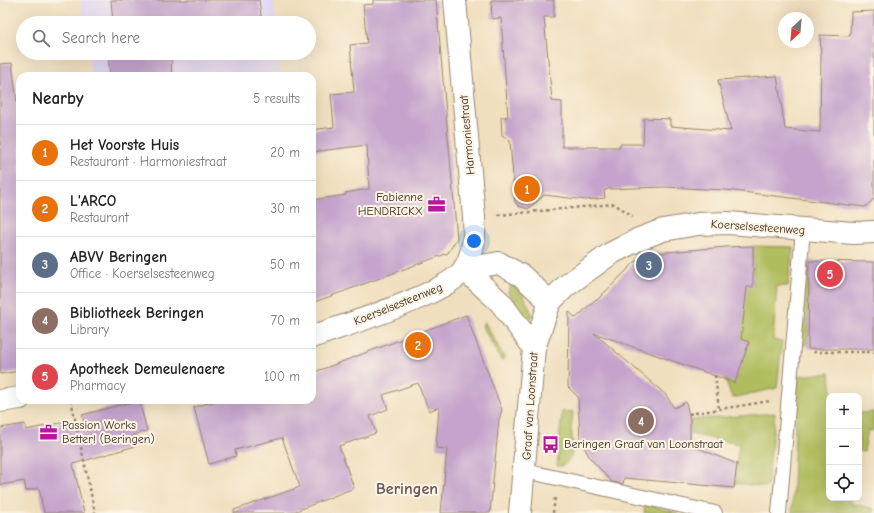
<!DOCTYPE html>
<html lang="en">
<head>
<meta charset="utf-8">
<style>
  body { margin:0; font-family:"Comic Neue",sans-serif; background:#f6f6f6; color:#222 }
  .controls { position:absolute; right:12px; bottom:12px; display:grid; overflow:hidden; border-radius:8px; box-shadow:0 4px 16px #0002 }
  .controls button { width:36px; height:36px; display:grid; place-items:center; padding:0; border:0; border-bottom:1px solid #e0e0e0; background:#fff; color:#222; font:20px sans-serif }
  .compass { position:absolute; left:778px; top:12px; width:36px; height:36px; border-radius:50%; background:#fff; box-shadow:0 4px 16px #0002; rotate:206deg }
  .you { position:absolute; left:474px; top:241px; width:14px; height:14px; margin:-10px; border:3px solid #fff; border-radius:50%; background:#1a73e8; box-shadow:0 0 0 6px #1a73e833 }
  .badge { display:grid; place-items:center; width:26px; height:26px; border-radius:50%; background:#1a73e8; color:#fff; font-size:13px; font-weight:700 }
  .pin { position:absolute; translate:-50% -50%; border:2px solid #fff; box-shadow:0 1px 4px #0006 }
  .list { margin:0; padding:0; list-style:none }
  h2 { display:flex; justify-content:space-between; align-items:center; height:52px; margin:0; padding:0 16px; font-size:17px }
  h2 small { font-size:13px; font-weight:400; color:#767676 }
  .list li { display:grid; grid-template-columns:26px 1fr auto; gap:12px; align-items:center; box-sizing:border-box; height:56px; padding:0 16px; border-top:1px solid #e0e0e0 }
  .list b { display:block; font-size:15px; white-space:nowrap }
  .list p { margin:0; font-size:13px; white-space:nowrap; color:#767676 }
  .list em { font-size:13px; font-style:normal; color:#767676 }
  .icon { flex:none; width:22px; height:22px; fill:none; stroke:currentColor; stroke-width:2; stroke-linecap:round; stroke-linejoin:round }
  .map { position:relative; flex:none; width:874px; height:513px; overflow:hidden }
  .search { position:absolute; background:#fff; box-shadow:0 4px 16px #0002; left:16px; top:16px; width:300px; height:44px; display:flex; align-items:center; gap:10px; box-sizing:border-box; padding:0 14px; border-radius:22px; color:#767676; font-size:15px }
  .panel { position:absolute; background:#fff; box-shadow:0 4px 16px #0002; left:16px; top:72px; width:300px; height:332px; border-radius:12px }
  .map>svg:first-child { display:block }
</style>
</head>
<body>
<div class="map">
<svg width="874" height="513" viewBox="0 0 874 513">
  <rect width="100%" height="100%" fill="#fcf5e5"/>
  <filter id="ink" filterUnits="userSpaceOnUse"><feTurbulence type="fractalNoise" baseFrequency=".025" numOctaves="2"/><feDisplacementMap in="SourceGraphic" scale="8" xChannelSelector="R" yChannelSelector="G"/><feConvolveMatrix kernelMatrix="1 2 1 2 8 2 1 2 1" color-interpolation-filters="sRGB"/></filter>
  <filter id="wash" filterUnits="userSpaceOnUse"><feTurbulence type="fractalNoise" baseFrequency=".012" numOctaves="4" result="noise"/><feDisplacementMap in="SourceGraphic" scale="16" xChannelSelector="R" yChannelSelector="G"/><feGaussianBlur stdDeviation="0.9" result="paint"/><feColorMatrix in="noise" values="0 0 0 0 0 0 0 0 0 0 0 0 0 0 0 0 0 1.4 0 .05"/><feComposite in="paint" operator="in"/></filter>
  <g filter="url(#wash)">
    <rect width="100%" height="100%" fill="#f0dfbe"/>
    <path fill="#dfd4f5" d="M80 0H273L276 23H84Z
      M88 53H279L281 76H91Z"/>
    <path fill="#b0bd5f" stroke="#76743e" d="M753 246 793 247 788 286H777L773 340 782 341 777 388 732 398 725 379 735 382 749 342 739 339V287L753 286Z
      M803 269H809L808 345 800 344Z
      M511 284 523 294 532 314 526 326 508 292Z
      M484 321 504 357 502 361 482 326Z
      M830 373 832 396H829V498H851L850 503 874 509V513H792L797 376Z
      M562 411 573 412 571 429 573 445 571 457 563 466H557Z
      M874 412V431L868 430 864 452 859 451V413Z
      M775 413 767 487 734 483 739 444 690 434V420Z
      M645 504 678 513H644Z"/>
    <g id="blocks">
      <path fill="#c4a3cc" d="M111 0H259L262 23H113Z
        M373 0H436L457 238 448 253 312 303V200L346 195 345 193 369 189 367 145 312 152V130L334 127 331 94 354 92 350 45 367 43 363 5 373 4Z
        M491 0H554V17H544L552 101 562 102V147H620V144H643L644 118 670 119V126L731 131 718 80 777 76 785 129 820 132 821 56 820 35 850 36 851 12 874 11V199L865 207 726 190 664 187 608 189 604 191 605 198 586 200 544 195 528 209 518 206 515 202 510 141 502 135 501 117H508L501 18 492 19Z
        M108 53H164L171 58 172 76H110Z
        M12 63 18 111H20V371L0 374V64Z
        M753 246V287H747L741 339 749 342 735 383 594 333 666 395 674 408 686 402 690 420V445L737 464 734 488 624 478 623 484 612 482 590 458 580 440 578 397 568 387 569 312 576 318 596 299 597 300 643 254 726 247Z
        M809 261 874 262V349H808Z
        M466 315 502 410 499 419 490 513H441L447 449 436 448 439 407 429 411 418 383 383 395 388 409 370 416 376 433 339 446 354 488 291 513H234V510L300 487 282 438 235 450 236 456 209 464 194 407 220 400H312V373Z
        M139 400 147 431 132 435 136 446 73 464 84 513H44L39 488 26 491 24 481 0 485V428L25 424 26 430 60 423 85 427 82 415Z"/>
    </g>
  </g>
  <g filter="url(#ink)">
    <use href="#blocks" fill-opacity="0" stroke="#96846e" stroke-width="1"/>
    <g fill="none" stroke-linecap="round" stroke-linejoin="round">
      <defs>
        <path id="lane" d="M525 471 715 513
          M779 513 803 229"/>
        <path id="street" d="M464 269 501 303 534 348
          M464 269 499 263 522 276 550 302
          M520 513 534 348 550 302 566 286 610 254 639 239 663 230 698 224 729 223 853 233 874 232"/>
        <path id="secondary" d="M312 337C344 325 449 294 465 268 474 251 475 236 474 217L455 0
          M0 401 20 398"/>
      </defs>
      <use href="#lane" stroke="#96846e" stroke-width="16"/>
      <use href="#street" stroke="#96846e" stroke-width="24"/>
      <use href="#secondary" stroke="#96846e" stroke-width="24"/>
      <path stroke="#96846e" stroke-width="2.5" stroke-dasharray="3 3" stroke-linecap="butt" d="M498 215 614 204 633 216
        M813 352H874
        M715 375 719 409
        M71 400 95 513
        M689 414 770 401
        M553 513 555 498"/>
      <use href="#lane" stroke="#fff" stroke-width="14"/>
      <use href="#street" stroke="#fff" stroke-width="22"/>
      <use href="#secondary" stroke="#fff" stroke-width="22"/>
    </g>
  </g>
  <defs>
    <symbol id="office-bare" viewBox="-9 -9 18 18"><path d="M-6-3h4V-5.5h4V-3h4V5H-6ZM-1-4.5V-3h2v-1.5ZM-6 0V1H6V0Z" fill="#b5179e" stroke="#fcf5e5" stroke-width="2.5" paint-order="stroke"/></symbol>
    <symbol id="bus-bare" viewBox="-9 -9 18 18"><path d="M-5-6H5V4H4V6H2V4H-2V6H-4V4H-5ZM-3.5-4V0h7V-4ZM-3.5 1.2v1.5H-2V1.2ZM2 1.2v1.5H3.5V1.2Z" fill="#b5179e" stroke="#fcf5e5" stroke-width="2.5" paint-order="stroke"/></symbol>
  </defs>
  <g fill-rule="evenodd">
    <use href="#office-bare" x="424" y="192" width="25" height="25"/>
    <use href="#office-bare" x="36" y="420" width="25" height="25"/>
    <use href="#bus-bare" x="538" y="432" width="25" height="25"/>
  </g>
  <g text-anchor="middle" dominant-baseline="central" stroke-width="4" stroke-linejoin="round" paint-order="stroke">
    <g font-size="12" fill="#3b2a1e" stroke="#fcf5e5">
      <text transform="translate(467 135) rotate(-95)">Harmoniestraat</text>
      <text transform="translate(758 227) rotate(4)">Koerselsesteenweg</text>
      <text transform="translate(398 304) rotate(-22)">Koerselsesteenweg</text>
      <text transform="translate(530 406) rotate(-86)">Graaf van Loonstraat</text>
    </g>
    <g font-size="12" fill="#3b2a1e" stroke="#fcf5e5" text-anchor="start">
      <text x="423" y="197" text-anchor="end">Fabienne<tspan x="423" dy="14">HENDRICKX</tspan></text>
      <text x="62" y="425">Passion Works<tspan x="62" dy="14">Better! (Beringen)</tspan></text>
      <text x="564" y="444">Beringen Graaf van Loonstraat</text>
    </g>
    <g font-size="16" font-weight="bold" fill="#6b545b" stroke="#fcf5e5">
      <text x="407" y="489">Beringen</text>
    </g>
  </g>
</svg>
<div class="controls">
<button>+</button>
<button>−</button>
<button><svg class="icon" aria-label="locate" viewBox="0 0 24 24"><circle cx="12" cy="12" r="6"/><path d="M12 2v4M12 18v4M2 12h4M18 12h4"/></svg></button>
</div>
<svg class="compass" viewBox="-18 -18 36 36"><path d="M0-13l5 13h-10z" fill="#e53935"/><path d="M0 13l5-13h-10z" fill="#767676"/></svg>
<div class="you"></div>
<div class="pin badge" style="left:527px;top:189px;background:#e8710a">1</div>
<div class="pin badge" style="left:418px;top:345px;background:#e8710a">2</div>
<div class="pin badge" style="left:649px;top:265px;background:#5c6f8a">3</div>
<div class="pin badge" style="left:641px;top:421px;background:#8d6e63">4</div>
<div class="pin badge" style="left:830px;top:274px;background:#e0444e">5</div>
<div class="search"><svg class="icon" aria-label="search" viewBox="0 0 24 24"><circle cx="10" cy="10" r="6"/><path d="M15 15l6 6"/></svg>Search here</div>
<section class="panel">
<h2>Nearby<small>5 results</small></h2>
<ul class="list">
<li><span class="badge" style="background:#e8710a">1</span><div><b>Het Voorste Huis</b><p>Restaurant · Harmoniestraat</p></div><em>20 m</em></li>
<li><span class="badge" style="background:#e8710a">2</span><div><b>L'ARCO</b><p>Restaurant</p></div><em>30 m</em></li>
<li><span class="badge" style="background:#5c6f8a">3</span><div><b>ABVV Beringen</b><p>Office · Koerselsesteenweg</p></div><em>50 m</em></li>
<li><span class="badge" style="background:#8d6e63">4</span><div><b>Bibliotheek Beringen</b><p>Library</p></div><em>70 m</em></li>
<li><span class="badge" style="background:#e0444e">5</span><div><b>Apotheek Demeulenaere</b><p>Pharmacy</p></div><em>100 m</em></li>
</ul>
</section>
</div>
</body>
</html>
